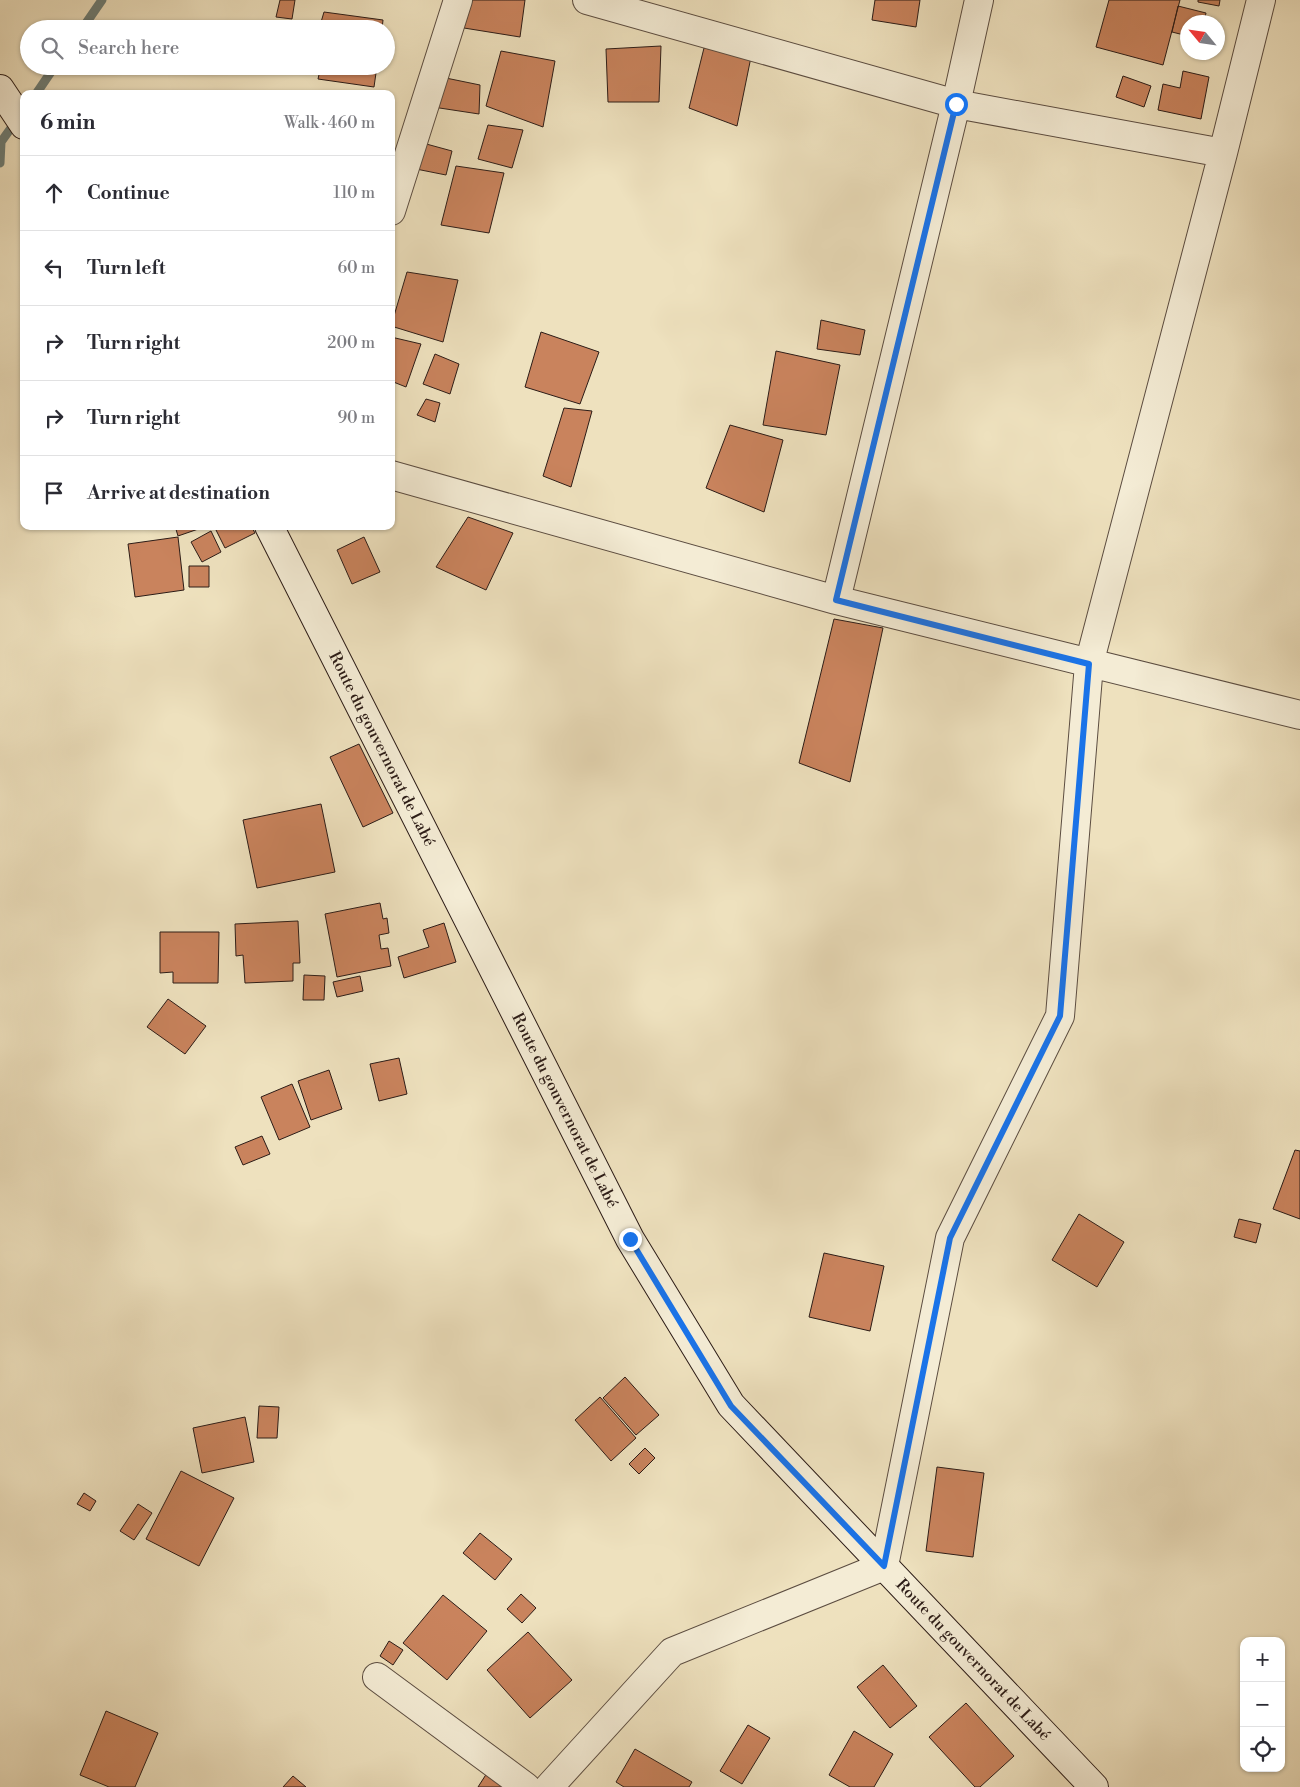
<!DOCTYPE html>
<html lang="en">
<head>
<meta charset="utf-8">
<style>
  body { margin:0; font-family:"Libre Bodoni",serif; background:#f7f7f7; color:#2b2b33 }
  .controls { position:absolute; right:15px; bottom:15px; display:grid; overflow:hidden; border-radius:10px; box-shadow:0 1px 4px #0004 }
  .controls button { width:45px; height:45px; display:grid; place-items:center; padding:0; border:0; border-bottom:1px solid #e1e1e2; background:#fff; color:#2b2b33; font:25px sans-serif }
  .compass { position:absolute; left:1180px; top:15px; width:45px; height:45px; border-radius:50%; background:#fff; box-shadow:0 1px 4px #0004; rotate:299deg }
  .stop { position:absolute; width:15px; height:15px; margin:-11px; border:4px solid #1a73e8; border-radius:50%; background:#fff }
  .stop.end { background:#1a73e8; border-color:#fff; box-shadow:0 1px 5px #0008 }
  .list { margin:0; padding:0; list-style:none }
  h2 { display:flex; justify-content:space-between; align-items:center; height:65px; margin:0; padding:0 20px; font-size:21px }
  h2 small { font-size:16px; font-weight:400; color:#7c7c81 }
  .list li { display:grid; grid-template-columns:32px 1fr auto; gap:15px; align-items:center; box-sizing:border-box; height:75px; padding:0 20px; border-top:1px solid #e1e1e2 }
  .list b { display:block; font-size:19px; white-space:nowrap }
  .list em { font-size:16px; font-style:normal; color:#7c7c81 }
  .icon { flex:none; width:28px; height:28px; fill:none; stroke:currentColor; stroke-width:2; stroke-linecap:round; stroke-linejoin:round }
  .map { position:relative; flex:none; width:1300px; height:1787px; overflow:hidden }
  .search { position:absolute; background:#fff; box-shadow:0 1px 4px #0004; left:20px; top:20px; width:375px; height:55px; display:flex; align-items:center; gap:12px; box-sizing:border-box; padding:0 18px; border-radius:28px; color:#7c7c81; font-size:19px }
  .panel { position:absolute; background:#fff; box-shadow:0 1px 4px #0004; left:20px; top:90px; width:375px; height:440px; border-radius:10px }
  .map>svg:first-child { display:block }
</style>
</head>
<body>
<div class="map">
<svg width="1300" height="1787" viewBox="0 0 1300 1787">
  <rect width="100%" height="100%" fill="#eee1be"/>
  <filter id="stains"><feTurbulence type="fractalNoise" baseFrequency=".004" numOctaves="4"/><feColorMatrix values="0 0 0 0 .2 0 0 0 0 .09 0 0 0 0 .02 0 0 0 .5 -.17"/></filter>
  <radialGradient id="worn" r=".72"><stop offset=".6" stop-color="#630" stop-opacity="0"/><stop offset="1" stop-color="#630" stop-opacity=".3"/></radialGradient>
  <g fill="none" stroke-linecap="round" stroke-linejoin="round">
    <path stroke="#6d7d76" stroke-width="9" d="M82 29 102 0
      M36 94 55 66
      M0 163 1 142 16 121"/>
  </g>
  <path fill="#c9835d" stroke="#2c1c17" d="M280 0H295L292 19 276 17Z
    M472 0H525L520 37 464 28Z
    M875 0H920L916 27 872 20Z
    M1109 0H1180L1163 65 1096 47Z
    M1198 0H1220L1219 6 1198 2Z
    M1178 6 1206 13 1204 22H1188V36L1172 32Z
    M324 12 383 20 382 29H319Z
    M661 46 659 102H608L606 49Z
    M704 48 751 57 737 126 689 108Z
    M501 51 555 61 543 127 486 106Z
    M321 66H377L374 87 318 79Z
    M1183 71 1209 77 1201 119 1158 110 1163 84 1180 88Z
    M1123 76 1151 86 1144 107 1116 97Z
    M441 77 480 85 479 114 433 107Z
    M488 125 523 130 512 168 478 159Z
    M419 142 452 151 446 175 406 167Z
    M456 166 504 173 489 233 441 225Z
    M407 272 458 280 443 342 391 326Z
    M821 320 865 330 860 355 817 349Z
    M541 332 599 352 580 404 525 387Z
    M391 337 421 344 406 387 391 381Z
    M776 351 840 365 826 435 763 425Z
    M435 354 459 364 450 394 423 384Z
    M426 399 440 403 435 422 417 415Z
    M564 408 592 411 571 487 543 476Z
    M730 425 783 440 764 512 706 488Z
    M468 517 513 533 486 590 436 567Z
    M175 526H207L178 536Z
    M223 526H251L255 533 225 548 216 530Z
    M211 531 221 552 202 562 191 542Z
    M178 537 184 590 135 597 128 544Z
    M364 537 380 572 352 584 337 550Z
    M189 566H209V587H189Z
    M834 619 883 628 850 782 799 763Z
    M359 744 393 813 363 827 330 757Z
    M321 804 335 872 257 888 243 820Z
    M380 903 383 919 387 918 389 933 379 935 381 949 388 948 391 966 337 977 325 914Z
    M298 921 300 963H293V981L245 983 243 955 236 956 235 924Z
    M444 923 456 962 404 978 398 957 429 947 423 930Z
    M160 932H219L218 983H173V972L160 973Z
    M304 975 325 976 324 1000H303Z
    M360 976 363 991 337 997 333 982Z
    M168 999 206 1026 185 1054 147 1027Z
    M399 1058 407 1094 379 1101 370 1064Z
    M329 1070 342 1109 311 1120 298 1081Z
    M292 1084 310 1127 279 1140 261 1097Z
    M262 1136 270 1154 243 1165 235 1147Z
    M1295 1150 1300 1151V1219L1273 1209Z
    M1079 1214 1124 1242 1097 1287 1052 1260Z
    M1239 1219 1261 1224 1256 1243 1234 1237Z
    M824 1253 884 1266 870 1331 809 1317Z
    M625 1377 659 1415 636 1435 603 1398Z
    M600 1397 636 1438 611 1461 575 1420Z
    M259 1406 279 1407 277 1438H257Z
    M245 1417 254 1462 202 1473 193 1428Z
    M645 1448 655 1458 639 1474 629 1464Z
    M937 1467 984 1473 973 1557 926 1551Z
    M181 1471 234 1498 199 1566 146 1539Z
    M84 1493 96 1501 90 1511 77 1504Z
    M138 1504 152 1513 134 1540 120 1531Z
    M480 1533 512 1559 495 1580 463 1553Z
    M521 1594 536 1608 522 1623 507 1609Z
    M443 1595 487 1631 447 1680 403 1643Z
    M528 1632 572 1680 530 1718 487 1670Z
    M389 1641 403 1650 393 1665 380 1656Z
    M883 1665 917 1706 890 1728 857 1687Z
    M966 1703 1014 1756 980 1787H975L929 1737Z
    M106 1711 158 1733 135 1787H109L80 1775Z
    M748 1725 770 1738 742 1784 720 1771Z
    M854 1731 893 1754 874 1787H850L829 1775Z
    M635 1749 692 1782 689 1787H624L616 1782Z
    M487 1773 503 1783 500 1787H478Z
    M293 1776 306 1787H283Z"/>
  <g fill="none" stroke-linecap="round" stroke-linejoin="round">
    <defs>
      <path id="street" d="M587 0 956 104 1223 153
        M391 211 458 0
        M391 475 836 600 1300 715
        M836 600 956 104 979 0
        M377 1677 526 1787
        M549 1787 672 1652 884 1566 950 1238 1060 1016 1089 664 1223 153 1261 0"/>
      <g id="secondary">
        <path d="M0 89 24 125"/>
        <path id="s1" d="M269 526 630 1239 731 1405 1094 1787"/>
      </g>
    </defs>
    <use href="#street" stroke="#5c4d41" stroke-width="30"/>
    <use href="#secondary" stroke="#2c1c17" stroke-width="30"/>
    <use href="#street" stroke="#f4ecd5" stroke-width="28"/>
    <use href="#secondary" stroke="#f4ecd5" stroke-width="28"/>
  </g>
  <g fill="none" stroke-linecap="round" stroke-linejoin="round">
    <path stroke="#1a73e8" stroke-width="6" d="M630 1239 731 1406 884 1566 950 1238 1060 1016 1089 664 836 600 956 104"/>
  </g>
  <g text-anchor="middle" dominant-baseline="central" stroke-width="4.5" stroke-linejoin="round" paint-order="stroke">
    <g font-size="16" fill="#2c1c17" stroke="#f4ecd5">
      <text stroke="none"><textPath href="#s1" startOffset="250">Route du gouvernorat de Labé</textPath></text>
      <text stroke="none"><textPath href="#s1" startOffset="655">Route du gouvernorat de Labé</textPath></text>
      <text stroke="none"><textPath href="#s1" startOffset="1345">Route du gouvernorat de Labé</textPath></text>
    </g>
  </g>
  <rect width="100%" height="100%" filter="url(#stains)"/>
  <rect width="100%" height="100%" fill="url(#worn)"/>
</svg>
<div class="controls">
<button>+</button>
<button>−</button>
<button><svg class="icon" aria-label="locate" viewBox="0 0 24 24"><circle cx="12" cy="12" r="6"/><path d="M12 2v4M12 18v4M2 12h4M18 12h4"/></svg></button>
</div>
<svg class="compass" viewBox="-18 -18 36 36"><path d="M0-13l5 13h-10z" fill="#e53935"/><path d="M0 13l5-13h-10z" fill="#7c7c81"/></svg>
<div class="stop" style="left:956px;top:104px"></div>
<div class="stop end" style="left:630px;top:1239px"></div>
<div class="search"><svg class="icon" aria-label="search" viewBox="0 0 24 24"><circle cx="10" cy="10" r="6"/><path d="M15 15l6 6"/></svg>Search here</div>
<section class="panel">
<h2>6 min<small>Walk · 460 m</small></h2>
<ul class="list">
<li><svg class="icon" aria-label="ahead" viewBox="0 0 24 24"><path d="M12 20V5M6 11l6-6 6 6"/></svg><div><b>Continue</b></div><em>110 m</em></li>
<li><svg class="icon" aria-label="left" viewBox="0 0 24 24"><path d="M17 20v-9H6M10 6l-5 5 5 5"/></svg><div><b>Turn left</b></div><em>60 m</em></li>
<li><svg class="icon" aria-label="right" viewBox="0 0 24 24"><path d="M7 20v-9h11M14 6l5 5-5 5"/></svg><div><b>Turn right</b></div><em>200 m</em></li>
<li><svg class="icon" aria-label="right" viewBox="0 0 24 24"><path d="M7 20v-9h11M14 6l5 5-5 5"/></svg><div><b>Turn right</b></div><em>90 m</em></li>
<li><svg class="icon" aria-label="arrive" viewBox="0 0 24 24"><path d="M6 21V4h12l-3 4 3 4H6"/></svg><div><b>Arrive at destination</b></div></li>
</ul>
</section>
</div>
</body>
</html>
